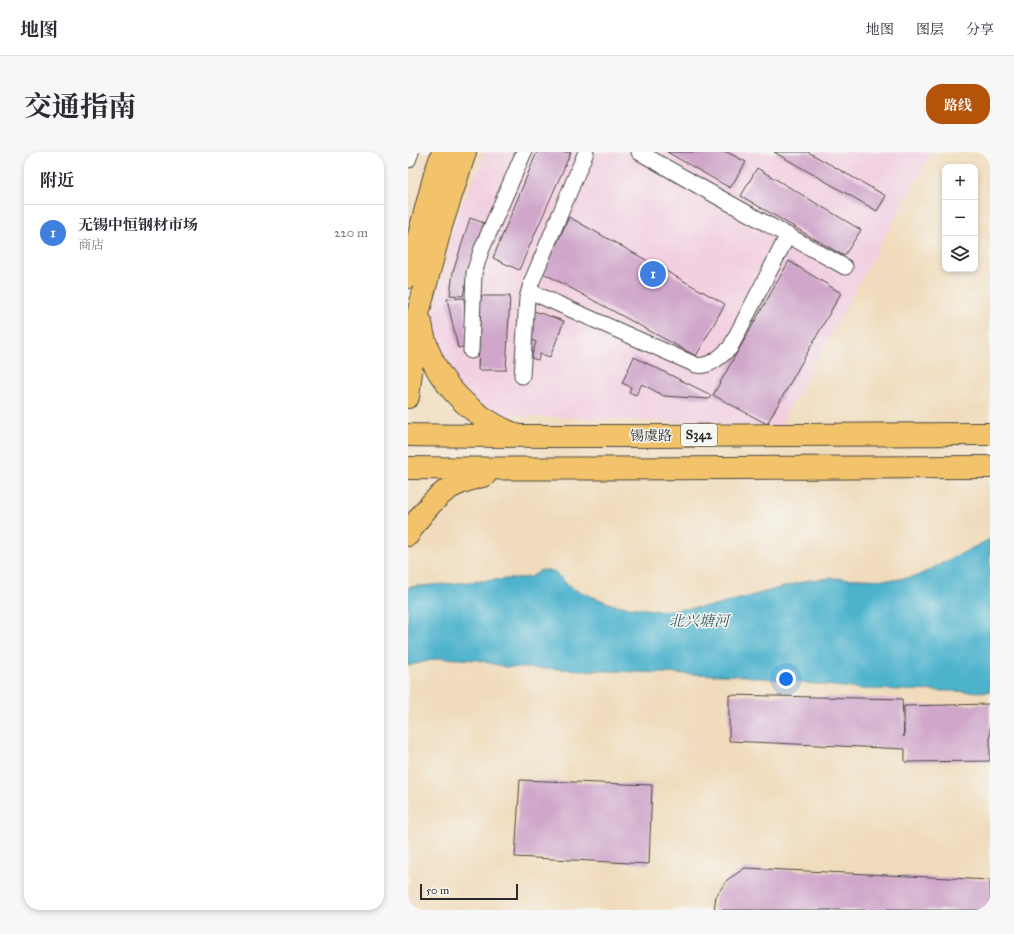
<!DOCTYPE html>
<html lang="zh">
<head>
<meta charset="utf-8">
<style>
  body { margin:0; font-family:"IM FELL Great Primer","Noto Serif SC",serif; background:#f7f7f7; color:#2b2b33 }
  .controls { position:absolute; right:12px; top:12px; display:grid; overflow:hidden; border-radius:8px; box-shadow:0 2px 6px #0003 }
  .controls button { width:36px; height:36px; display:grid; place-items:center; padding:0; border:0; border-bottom:1px solid #e1e1e2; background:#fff; color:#2b2b33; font:20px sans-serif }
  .scale { position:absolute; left:12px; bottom:10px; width:98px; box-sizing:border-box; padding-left:4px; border:2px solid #2b2b2b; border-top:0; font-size:11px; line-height:14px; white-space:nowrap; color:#2b2b2b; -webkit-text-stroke:3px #f6f6f2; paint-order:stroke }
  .you { position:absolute; left:378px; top:527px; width:14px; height:14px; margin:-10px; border:3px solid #fff; border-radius:50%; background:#1a73e8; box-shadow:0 0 0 6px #1a73e833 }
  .badge { display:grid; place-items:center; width:26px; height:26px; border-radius:50%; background:#b45309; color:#fff; font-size:13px; font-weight:700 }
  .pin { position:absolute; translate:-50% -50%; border:2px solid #fff; box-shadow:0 1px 4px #0006 }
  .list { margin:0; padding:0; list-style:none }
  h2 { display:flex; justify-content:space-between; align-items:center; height:52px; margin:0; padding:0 16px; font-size:17px }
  h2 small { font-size:13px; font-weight:400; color:#7c7c81 }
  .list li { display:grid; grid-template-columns:26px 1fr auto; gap:12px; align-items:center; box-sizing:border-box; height:56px; padding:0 16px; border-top:1px solid #e1e1e2 }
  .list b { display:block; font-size:15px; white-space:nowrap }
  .list p { margin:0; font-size:13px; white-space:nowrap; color:#7c7c81 }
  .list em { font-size:13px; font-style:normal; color:#7c7c81 }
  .icon { flex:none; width:22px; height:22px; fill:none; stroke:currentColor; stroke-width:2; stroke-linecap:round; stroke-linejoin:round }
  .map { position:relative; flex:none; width:582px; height:758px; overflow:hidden; border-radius:16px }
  header { display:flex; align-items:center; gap:24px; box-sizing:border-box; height:56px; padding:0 20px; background:#fff; border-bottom:1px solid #e1e1e2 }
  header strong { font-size:19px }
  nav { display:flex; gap:22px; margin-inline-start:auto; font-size:14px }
  .intro { display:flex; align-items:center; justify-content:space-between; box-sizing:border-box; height:96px; padding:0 24px }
  h1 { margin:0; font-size:28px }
  .button { padding:10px 18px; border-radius:16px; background:#b45309; color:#fff; font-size:14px; font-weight:700 }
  main { display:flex; gap:24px; padding:0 24px }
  aside { flex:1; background:#fff; border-radius:16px; box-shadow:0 2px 6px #0003 }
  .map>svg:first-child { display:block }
</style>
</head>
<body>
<header>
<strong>地图</strong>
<nav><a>地图</a><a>图层</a><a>分享</a></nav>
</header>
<div class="intro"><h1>交通指南</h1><a class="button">路线</a></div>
<main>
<aside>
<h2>附近<small></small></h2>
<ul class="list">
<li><span class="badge" style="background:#3f7fe0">1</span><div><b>无锡中恒钢材市场</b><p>商店</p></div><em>220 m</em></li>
</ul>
</aside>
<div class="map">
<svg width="582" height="758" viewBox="0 0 582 758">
  <rect width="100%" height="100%" fill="#f6f6f2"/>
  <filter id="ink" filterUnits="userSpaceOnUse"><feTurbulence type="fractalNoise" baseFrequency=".025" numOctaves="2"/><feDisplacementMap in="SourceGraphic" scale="8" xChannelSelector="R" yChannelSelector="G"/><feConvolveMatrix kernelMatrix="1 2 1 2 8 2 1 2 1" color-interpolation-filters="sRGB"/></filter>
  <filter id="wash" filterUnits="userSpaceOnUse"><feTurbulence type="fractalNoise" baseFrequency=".012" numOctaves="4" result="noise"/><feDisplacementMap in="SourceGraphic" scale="16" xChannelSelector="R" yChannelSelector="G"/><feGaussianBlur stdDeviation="0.9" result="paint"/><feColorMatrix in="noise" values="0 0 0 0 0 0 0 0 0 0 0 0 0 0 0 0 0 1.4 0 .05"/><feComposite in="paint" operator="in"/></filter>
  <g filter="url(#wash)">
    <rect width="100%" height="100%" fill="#f0dcbc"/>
    <path fill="#f2cfe1" d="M78 0H524L371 275 50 261 23 174 46 70Z"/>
    <path fill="#4eb3cd" stroke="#3c6f7c" d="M582 387V540L453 537 336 524 97 515 70 508 32 506 0 514V435L123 425 133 418 146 419 163 436 206 453 252 459 306 454 401 428 424 426 486 428 509 424Z"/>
    <g id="blocks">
      <path fill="#d0a7cb" d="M129 0H163L111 118 85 106Z
        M259 0H319L338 10 322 36Z
        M366 0H400L478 44 469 59Z
        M349 16 453 78 436 104 333 44Z
        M161 65 317 152 288 204 135 121Z
        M62 66 76 71 59 124 55 144 42 143 45 120Z
        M381 109 433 141 359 272 305 243Z
        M73 144H102L98 218H70Z
        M56 146 59 194 50 196 39 147Z
        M123 158 156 169 142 205 132 202 130 208 123 206 128 190 120 186Z
        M226 205 303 243 301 247 256 244 234 232 228 243 221 240 223 235 214 231Z
        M321 543 494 547 496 585V554L582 552V609L497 610V597L321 589Z
        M112 628 244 633 241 712 107 705Z
        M337 716 582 728V758H306L308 744 319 728Z"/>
    </g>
  </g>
  <g filter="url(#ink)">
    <use href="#blocks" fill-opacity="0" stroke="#494641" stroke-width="1"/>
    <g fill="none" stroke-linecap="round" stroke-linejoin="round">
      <defs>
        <path id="street" d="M231 0 296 37 437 115
          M0 8 3 0
          M121 139 288 213C301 216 313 204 322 196L380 83
          M63 199 66 121 73 99 116 0
          M114 224 119 146 124 129 178 0"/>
        <path id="primary" d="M0 125 27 22 35 0
          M13 171C21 223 58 262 106 282
          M0 245 9 170 11 158 33 74 57 0
          M0 283C194 286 388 282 582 282
          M0 316C194 318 388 315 582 315
          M0 383C10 365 31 339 50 332 58 328 68 326 77 323"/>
      </defs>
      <use href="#street" stroke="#494641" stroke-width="17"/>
      <use href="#primary" stroke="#494641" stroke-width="24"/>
      <use href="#street" stroke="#fff" stroke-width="15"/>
      <use href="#primary" stroke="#f2c36a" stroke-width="22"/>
    </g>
  </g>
  <g text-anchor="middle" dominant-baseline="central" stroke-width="3" stroke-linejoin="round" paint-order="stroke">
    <rect fill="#f6f6f2" stroke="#686867" stroke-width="1" x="273" y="272" width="36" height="22" rx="3"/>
    <g font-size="13" font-weight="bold" fill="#2b2b2b">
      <text x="291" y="283">S342</text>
    </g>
    <g font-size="14" fill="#2b2b2b" stroke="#f6f6f2">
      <text transform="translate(243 284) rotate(-1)">锡虞路</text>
    </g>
    <g font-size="15" font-style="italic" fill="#375b64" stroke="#f6f6f2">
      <text x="291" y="469">北兴塘河</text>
    </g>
  </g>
</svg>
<div class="controls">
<button>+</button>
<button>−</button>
<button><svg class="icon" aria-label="layers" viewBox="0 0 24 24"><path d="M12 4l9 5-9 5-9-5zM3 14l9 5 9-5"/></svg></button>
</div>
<div class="scale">50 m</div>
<div class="you"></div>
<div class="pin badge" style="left:245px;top:122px;background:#3f7fe0">1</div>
</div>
</main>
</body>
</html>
